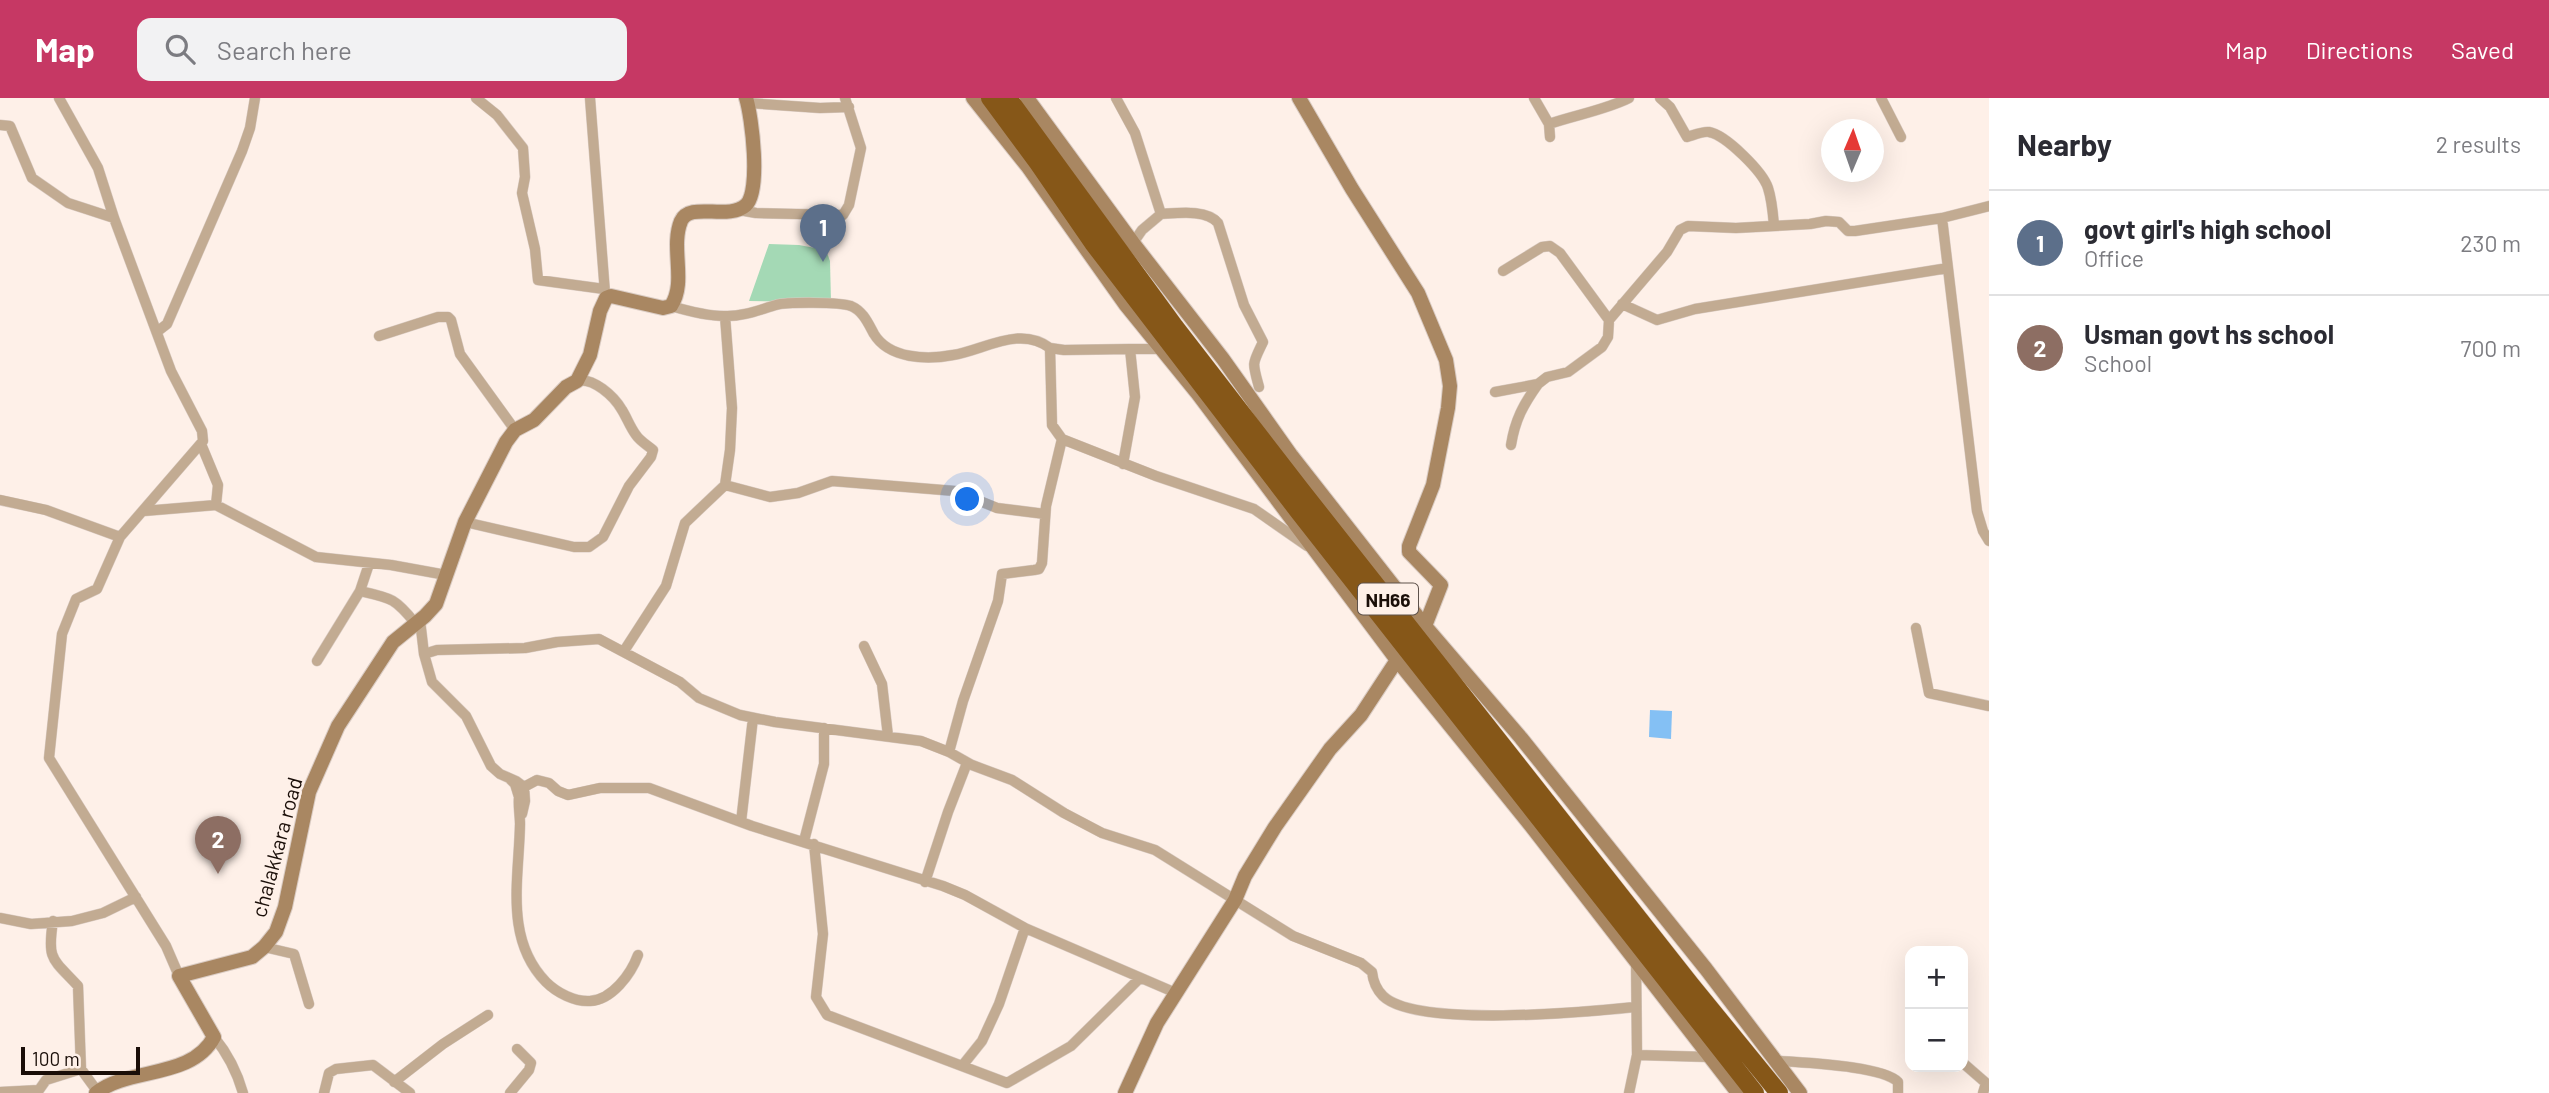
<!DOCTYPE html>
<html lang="en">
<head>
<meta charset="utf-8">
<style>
  body { margin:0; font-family:Barlow,sans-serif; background:#f2f2f3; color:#2b2b33 }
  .controls { position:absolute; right:21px; bottom:21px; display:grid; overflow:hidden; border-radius:14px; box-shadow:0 7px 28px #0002 }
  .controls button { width:63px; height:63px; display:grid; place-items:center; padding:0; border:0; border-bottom:2px solid #e1e1e2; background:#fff; color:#2b2b33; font:35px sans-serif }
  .compass { position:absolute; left:1821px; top:21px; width:63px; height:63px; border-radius:50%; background:#fff; box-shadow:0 7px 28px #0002; rotate:2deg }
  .scale { position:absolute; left:21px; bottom:18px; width:119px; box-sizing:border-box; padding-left:7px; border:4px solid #1a0e08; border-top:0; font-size:19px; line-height:24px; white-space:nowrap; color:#1a0e08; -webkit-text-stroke:5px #fef0e8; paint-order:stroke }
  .you { position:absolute; left:968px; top:402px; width:24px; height:24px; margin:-18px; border:5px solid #fff; border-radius:50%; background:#1a73e8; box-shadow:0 0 0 10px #1a73e833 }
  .badge { display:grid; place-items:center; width:46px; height:46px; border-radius:50%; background:#c63864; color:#fff; font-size:23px; font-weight:700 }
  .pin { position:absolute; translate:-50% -58px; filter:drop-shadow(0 2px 4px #0008) }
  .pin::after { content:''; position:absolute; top:37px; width:24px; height:21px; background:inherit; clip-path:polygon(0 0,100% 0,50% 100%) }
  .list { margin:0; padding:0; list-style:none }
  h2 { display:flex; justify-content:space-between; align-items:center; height:91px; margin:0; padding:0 28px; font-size:30px }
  h2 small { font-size:23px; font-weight:400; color:#7c7c81 }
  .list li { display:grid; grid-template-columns:46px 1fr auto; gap:21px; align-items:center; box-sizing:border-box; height:105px; padding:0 28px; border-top:2px solid #e1e1e2 }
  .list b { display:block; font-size:26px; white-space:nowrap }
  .list p { margin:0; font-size:23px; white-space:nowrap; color:#7c7c81 }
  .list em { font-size:23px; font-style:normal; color:#7c7c81 }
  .icon { flex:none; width:38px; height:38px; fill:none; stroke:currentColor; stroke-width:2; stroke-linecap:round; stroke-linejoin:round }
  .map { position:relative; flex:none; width:1989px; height:995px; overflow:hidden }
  header { display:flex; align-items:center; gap:42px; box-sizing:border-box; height:98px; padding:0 35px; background:#c63864; color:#fff }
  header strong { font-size:33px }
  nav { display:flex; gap:38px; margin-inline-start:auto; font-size:24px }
  .search { width:490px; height:63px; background:#f2f2f3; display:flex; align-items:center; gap:18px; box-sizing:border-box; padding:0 24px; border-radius:14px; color:#7c7c81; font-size:26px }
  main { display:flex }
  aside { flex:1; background:#fff }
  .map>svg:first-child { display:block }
</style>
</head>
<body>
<header>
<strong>Map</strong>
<div class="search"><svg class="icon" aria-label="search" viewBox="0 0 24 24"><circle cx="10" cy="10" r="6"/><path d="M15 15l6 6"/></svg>Search here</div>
<nav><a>Map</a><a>Directions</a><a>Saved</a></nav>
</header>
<main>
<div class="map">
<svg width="1989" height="995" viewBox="0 0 1989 995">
  <rect width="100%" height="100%" fill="#fef0e8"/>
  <path fill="#a4d9b5" d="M769 146 799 147 826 152 830 163 831 204 749 203Z"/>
  <path fill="#84c0f4" d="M1650 612 1672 613 1671 641 1649 639Z"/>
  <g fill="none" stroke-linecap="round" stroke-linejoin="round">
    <defs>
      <path id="street" d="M59 0 98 70 114 120 171 273 202 333 203 343 120 439 97 491 76 501 62 536 49 660 166 848 179 878
        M476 0 497 17 523 50 525 79 522 95 535 151 538 182 604 191
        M590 0 605 195
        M1116 0 1135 35 1161 116 1142 132 1133 145
        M1534 0 1549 26C1575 17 1605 12 1629 0
        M1660 0 1670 9 1687 39C1694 37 1703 33 1709 34 1726 37 1763 74 1768 90 1772 102 1773 116 1774 128
        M1881 0 1901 39
        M748 5 820 10 849 9
        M1549 26 1550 39
        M0 27 10 28 32 80 68 105 114 120
        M739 112 756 115 843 117 849 107 861 50 845 0
        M1161 116C1178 115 1207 111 1218 125L1244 207 1263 244C1252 267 1252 263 1259 289
        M1942 120 1977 413 1983 433 1989 443
        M1503 173 1542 149 1550 148 1560 155 1609 222
        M1622 206 1657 222 1695 211 1948 170
        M671 208C688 213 706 218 724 218 742 219 759 212 776 207 787 204 840 204 851 208 863 213 868 225 874 236 889 261 927 262 953 257 984 252 1020 227 1050 250L1052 327 1062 341 1156 378 1254 411 1307 448
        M158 233 167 226 242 53 250 30 255 0
        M379 238 438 219H448L451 222 460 256 515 332
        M1050 250 1064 252 1130 251 1135 299 1123 366
        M1130 251H1161
        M1495 294 1538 286 1547 279 1568 274 1602 249 1608 239 1609 222 1667 154 1680 132 1688 128 1736 130 1810 126 1826 123 1839 124 1848 133H1855L1942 120 1989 108
        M201 346 218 387 216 407
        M1511 347C1515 322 1523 307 1538 286
        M725 387 770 399 798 395 832 383 955 393 997 410 1045 416
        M0 402 46 412 120 439
        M144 413 216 407 316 459 391 467 446 477
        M465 424 574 449H589L603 439 629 388 651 359 653 352C647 347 640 343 636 337 630 329 627 320 622 312 614 298 593 279 577 283
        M360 493C391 500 395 500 415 525
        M420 522 424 556 432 584 466 618 491 668 500 676 516 683 524 689 525 703 522 716
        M1916 530 1929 595 1989 608
        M864 548 882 586 888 638
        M624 553 666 488 685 425 725 387 730 352 732 310 725 218
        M424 556 437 552 525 550 557 544 599 541 680 584 699 600 740 617 775 624 921 643 949 654 972 667 1012 682 1064 715 1102 735 1155 752 1293 838 1361 865 1372 874C1373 883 1376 891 1383 898 1416 930 1587 914 1635 909
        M317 563 360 493 369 466
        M949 654 963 603 998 503 1002 476 1034 472 1039 471 1042 465 1046 408 1062 341
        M510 681 515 686 519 699C518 708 520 717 520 726 519 781 504 841 546 884 557 895 575 904 590 903 612 902 631 876 638 857
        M524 689 537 682 549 685 558 693 568 697 600 690H649L752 728 943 788 965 797 1025 830 1176 895
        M741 724 753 620
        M804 743 824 666V630
        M814 746 823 836 816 899 827 917 1007 985 1071 948 1140 880
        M925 784 948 714 967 665
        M0 820 31 826 72 823 103 815 136 799
        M53 823C47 862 52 860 78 888L81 971
        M264 849 294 856 309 906
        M214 939C228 956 237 974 243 995
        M1637 957 1709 959
        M1781 963C1806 965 1883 968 1898 984V995
        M1963 965 1986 985 1983 995
        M962 968 982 943 999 906 1025 830
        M394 984 443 946 488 917
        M0 994 39 992 46 982 81 971 97 993
        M324 995 329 975 336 971 373 967 410 995
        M510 995 529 972 531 965 517 951
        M1629 995 1637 957 1636 861"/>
      <path id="secondary" d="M973 0 1028 69 1125 206 1198 296 1397 562 1532 729 1738 995
        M1027 0 1133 145 1223 261 1291 357 1425 528 1521 640 1706 871 1800 995
        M1299 0 1352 91 1418 195 1446 262 1450 288 1448 310 1433 387 1409 448V454L1441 487 1425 528
        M96 995C129 969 192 981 214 939L179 878 252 859 264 849 276 834 285 809 309 694 338 628 393 544 425 518 436 506 465 424 506 344 515 332 534 322 566 289 577 283 590 257 600 213 606 200 611 198 663 210 671 208C687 184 670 150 681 123 690 103 728 123 746 107 761 93 752 19 746 0
        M1125 995 1157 925 1235 802 1245 778 1275 729 1330 651 1361 617 1397 562"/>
      <path id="highway" d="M990 0 1038 65 1093 145 1299 414 1755 995
        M1008 0 1175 229 1301 392 1691 887 1779 995"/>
    </defs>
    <use href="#street" stroke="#daccc4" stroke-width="11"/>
    <use href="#secondary" stroke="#daccc4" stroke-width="16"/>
    <use href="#highway" stroke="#daccc4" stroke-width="19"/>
    <use href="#street" stroke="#c2ab92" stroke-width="10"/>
    <use href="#secondary" stroke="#a98762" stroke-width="14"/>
    <use href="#highway" stroke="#865718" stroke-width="18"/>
  </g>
  <g text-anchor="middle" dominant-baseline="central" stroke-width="5" stroke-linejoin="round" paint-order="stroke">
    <rect fill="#fef0e8" stroke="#5e524b" stroke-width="2" x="1358" y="485.5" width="60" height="31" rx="5"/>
    <g font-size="19" font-weight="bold" fill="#1a0e08">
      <text x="1388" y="501">NH66</text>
    </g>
    <g font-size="21" fill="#1a0e08" stroke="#fef0e8">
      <text transform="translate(276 749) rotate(-75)">chalakkara road</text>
    </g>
  </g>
</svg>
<div class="controls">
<button>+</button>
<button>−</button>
</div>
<svg class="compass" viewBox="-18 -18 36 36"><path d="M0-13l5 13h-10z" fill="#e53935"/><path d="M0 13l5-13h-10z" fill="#7c7c81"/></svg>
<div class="scale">100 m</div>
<div class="you"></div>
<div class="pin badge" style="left:823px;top:164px;background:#5c6f8a">1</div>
<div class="pin badge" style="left:218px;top:776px;background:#8d6e63">2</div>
</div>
<aside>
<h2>Nearby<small>2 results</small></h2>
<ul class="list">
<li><span class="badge" style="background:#5c6f8a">1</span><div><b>govt girl's high school</b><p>Office</p></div><em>230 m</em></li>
<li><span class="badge" style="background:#8d6e63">2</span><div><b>Usman govt hs school</b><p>School</p></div><em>700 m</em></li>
</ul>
</aside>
</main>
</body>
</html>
